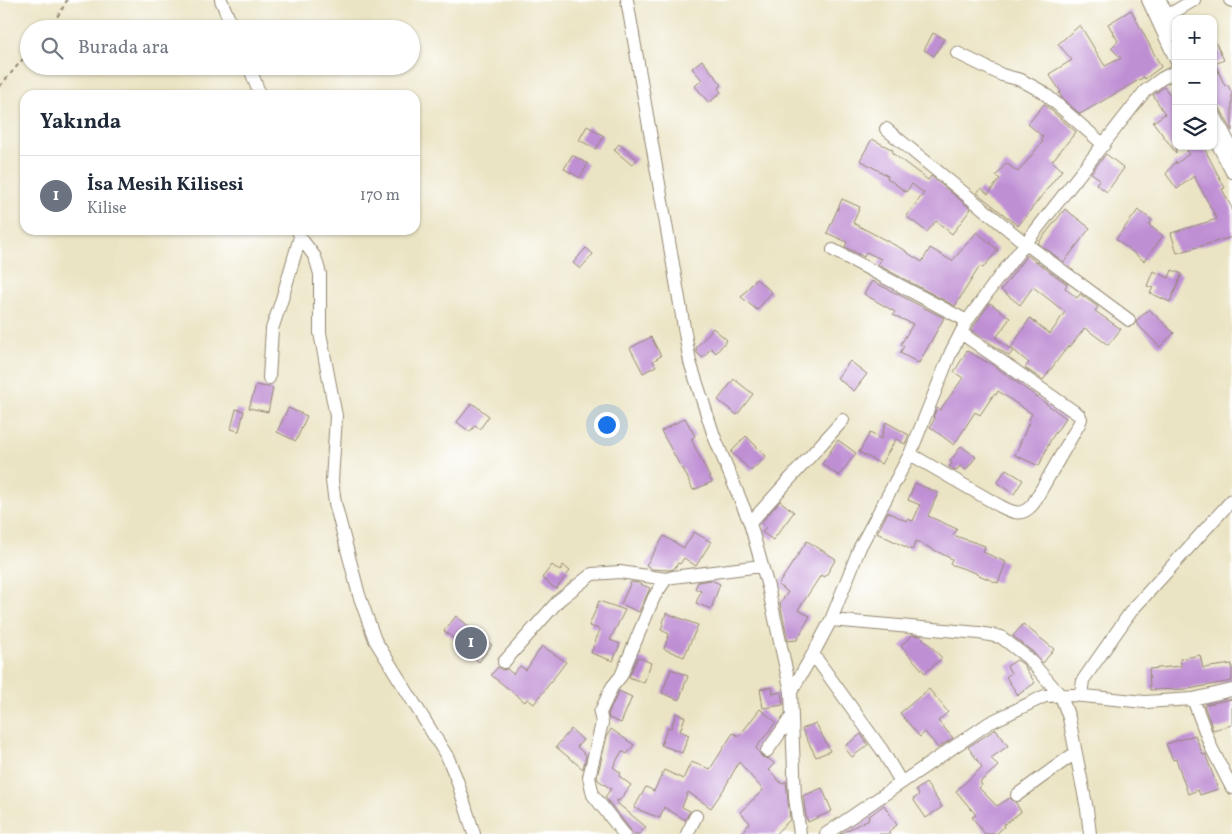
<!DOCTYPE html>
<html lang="tr">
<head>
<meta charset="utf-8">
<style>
  body { margin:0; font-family:Vollkorn,serif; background:#f2f2f3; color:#1f2937 }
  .controls { position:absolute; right:15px; top:15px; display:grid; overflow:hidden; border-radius:10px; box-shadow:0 1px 4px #0004 }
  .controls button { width:45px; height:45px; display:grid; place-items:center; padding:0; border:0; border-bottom:1px solid #e0e1e3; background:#fff; color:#1f2937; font:25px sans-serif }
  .you { position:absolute; left:606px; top:424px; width:18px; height:18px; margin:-12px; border:4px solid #fff; border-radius:50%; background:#1a73e8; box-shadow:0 0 0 8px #1a73e833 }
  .badge { display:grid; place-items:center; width:32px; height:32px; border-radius:50%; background:#1f6fb2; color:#fff; font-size:16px; font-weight:700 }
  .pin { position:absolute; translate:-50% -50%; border:2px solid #fff; box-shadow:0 1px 5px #0006 }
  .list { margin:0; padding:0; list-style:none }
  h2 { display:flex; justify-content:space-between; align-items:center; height:65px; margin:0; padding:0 20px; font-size:21px }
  h2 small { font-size:16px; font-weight:400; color:#747a83 }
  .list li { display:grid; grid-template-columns:32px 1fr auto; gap:15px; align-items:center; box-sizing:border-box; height:80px; padding:0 20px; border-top:1px solid #e0e1e3 }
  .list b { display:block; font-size:19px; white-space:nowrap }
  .list p { margin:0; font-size:16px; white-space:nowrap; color:#747a83 }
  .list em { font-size:16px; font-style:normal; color:#747a83 }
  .icon { flex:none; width:28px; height:28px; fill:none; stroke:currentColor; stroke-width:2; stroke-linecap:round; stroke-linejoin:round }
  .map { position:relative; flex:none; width:1232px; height:834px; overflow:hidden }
  .search { position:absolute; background:#fff; box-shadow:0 1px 4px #0004; left:20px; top:20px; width:400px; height:55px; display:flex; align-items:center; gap:12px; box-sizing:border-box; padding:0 18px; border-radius:28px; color:#747a83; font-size:19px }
  .panel { position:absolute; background:#fff; box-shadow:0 1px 4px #0004; left:20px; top:90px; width:400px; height:145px; border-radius:15px }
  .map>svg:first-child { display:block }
</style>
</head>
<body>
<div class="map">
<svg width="1232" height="834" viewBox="0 0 1232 834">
  <rect width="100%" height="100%" fill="#fff"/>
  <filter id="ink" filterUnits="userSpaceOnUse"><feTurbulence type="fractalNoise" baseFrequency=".02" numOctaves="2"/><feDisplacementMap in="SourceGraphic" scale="10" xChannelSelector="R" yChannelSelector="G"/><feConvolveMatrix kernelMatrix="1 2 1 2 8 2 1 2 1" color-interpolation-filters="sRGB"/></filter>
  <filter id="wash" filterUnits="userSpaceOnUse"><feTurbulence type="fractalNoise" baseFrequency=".0096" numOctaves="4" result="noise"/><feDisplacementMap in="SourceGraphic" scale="20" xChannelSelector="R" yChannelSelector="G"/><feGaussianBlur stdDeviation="1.12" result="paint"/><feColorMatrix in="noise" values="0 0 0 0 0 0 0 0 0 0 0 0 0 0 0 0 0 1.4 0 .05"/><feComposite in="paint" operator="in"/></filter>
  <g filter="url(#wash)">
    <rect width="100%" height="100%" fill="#ebe4c4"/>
    <g id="blocks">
      <path fill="#bf8fd4" d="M1131 10 1161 67 1145 79 1144 77 1080 114 1062 98 1059 93 1061 92 1049 74 1072 60 1058 44 1080 25 1105 66 1121 58 1111 48 1118 41 1108 24Z
        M933 33 944 39 934 56 924 50Z
        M1213 37 1224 60 1215 64 1225 86 1227 84 1232 93V131L1220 108 1213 104Z
        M702 60 722 85 718 88 721 92 709 103 695 86 702 80 692 68Z
        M1164 87 1176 103V153L1153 122 1165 114 1153 95Z
        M1044 104 1076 132 1052 161 1062 170 1018 226 977 193 981 188 988 194 1000 179 996 176 1006 163 1018 172 1043 141 1041 139 1043 137 1028 124Z
        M587 126 604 136 596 149 579 140Z
        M872 139 893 150 892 153 928 180 931 176 971 209 952 234 936 221 927 232 906 216 924 193 912 184 906 192 887 178 888 176 860 160Z
        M619 144 637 159 632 165 614 150Z
        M1191 146H1203L1225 188 1222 189 1232 208V237L1177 253 1171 233 1217 219 1194 176 1177 189 1166 174 1176 161V164L1189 154 1187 151Z
        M1106 154 1124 168 1107 192 1096 184 1100 179 1091 173Z
        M572 155 588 164 580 178 564 169Z
        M842 199 860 207 853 223 906 251V252L922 262 930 248 952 261 977 232 998 250 983 268 980 266 955 306 878 265 881 259 866 252 864 257 845 247 847 242 827 233Z
        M1065 209 1090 228 1064 262 1038 243Z
        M1138 210 1152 220 1149 225 1163 236 1144 261 1116 239Z
        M586 248 593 254 580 269 573 263Z
        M1027 255 1067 284 1065 288 1077 298 1080 294 1098 307 1095 311 1121 329 1108 345 1085 328 1070 347 1068 346 1043 380 1025 368 1029 363 1011 348 1030 318 1050 334 1065 312 1033 287 1020 305 1001 290Z
        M1172 270 1182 274 1170 302 1150 293 1153 288 1147 286 1153 271 1169 278Z
        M756 279 772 292 757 310 741 297Z
        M872 281 944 318 919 363 900 353 904 346 901 344 913 324 893 315 895 312 864 294Z
        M990 303 1010 318 996 338 1013 351 1009 356 971 330Z
        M1149 309 1174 333 1160 347 1136 323 1137 320Z
        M713 328 727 340 716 353 711 348 703 358 697 353 696 348Z
        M651 337 661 356 653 361 656 366 643 373 630 348Z
        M967 351 994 366 1066 418 1051 439 1039 466 1015 455 1030 420 1029 419 1032 414 998 391 996 395 994 394 980 415 975 412 954 445 930 427 935 418 933 417 937 408 940 410 963 378 954 372Z
        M850 361 867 374 854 391 837 378Z
        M734 379 753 394 737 415 718 400Z
        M256 385 273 388 268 412 249 408Z
        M472 403 489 416 480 429 475 425 470 432 457 422Z
        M288 408 307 416 296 441 277 432Z
        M236 409 244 411 239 431 231 429Z
        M685 418 695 436 691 439 712 482 693 490 683 468 682 469 661 431Z
        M886 422 909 435 905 444 896 439 881 464 859 452 870 433 881 439Z
        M746 436 766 456 751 471 731 452Z
        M838 440 856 453 839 476 822 464Z
        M961 446 976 457 966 470 960 466 956 471 949 467 952 464 950 462Z
        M1006 469 1023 480 1014 494 997 483Z
        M915 483 938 493 928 516 957 529 953 535 985 546 983 552 1006 562 998 583 976 574V573L950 564 952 559 916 541 912 550 877 533 888 512 906 521 907 519 913 521 920 505 908 500Z
        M780 501 794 512 773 540 762 532 766 527 761 523Z
        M694 532 711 542 696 566 684 558 680 564 678 563 674 569 669 570 652 569 646 565 664 536 684 548Z
        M807 541 836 559 825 577 821 575 798 610 810 616 797 640 788 641 780 603 788 592 778 585Z
        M552 565 560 571 563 565 570 571 556 589 542 578Z
        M711 580 720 584 711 609 696 603 701 591 695 589 698 582Z
        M631 582 638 583 650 588 639 612 621 604Z
        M599 601 625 610 610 640 620 644 613 661 591 653 600 629 589 626Z
        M666 613 698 625 684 657 664 649 669 634 661 630Z
        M456 616 492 645 479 662 466 652 468 650 444 631Z
        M1023 624 1054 649 1043 663 1033 652 1013 636Z
        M912 635 921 636 942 658 925 673 901 646Z
        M542 646 566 662 534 704 527 699 525 702 491 675 498 667 502 670 507 669 513 674 520 666 526 670Z
        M1200 655 1203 668 1232 664V681L1188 689 1150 690 1149 669 1181 666 1180 659Z
        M638 657 651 663 644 683 629 677Z
        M1017 660 1023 664 1035 683 1018 695 1006 677 1011 673 1007 666Z
        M671 669 688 676 679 700 662 693Z
        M772 687 773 694 781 692 783 705 763 708 760 689Z
        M929 689 948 712 938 721 953 738 938 748 925 732 920 737 900 713Z
        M619 691 632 697 621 723 609 718 608 714Z
        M1232 699V725L1213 730 1204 705Z
        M760 709 776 722 756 748 762 757 769 759 775 764 769 770 782 784 786 781 790 820 775 834H741L750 823 740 812 763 790 739 762 724 789 711 808 688 792 682 807 690 811 685 820 664 807 660 818 634 808 646 787 654 791 664 770 683 779 691 762 710 769 733 733 739 736Z
        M676 713 685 717 680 731 689 735 682 753 661 745 668 727 671 728Z
        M816 723 830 751 816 757 802 729Z
        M571 729 583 740 577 747 586 755 583 769 556 747Z
        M611 729 634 745 627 754 622 751 613 767 621 773 619 776 631 785 619 801 617 800V803L646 827 639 834H632L630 829 605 797 611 789 598 780 597 777 607 736Z
        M996 729 1008 746 991 758 998 766 980 782 982 785 979 788 997 806 1010 798 1016 803 1021 812 1003 825 1004 827 996 834H985L972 817 976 815 956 791 982 767 968 747Z
        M861 734 868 745 852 757 844 747Z
        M1195 735 1203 755 1206 754V756L1218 789 1200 795 1198 790 1188 794 1176 759 1173 760 1166 744Z
        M926 783 942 807 926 818 913 799 919 795 916 790Z
        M822 788 832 811 808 822 806 816 803 796Z
        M884 805 897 825 889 831 890 834H840L869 819 868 817Z"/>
    </g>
  </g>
  <g filter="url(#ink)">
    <use href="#blocks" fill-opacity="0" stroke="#938771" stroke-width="1"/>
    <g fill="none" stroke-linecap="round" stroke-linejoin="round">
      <defs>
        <path id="minor" d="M221 0 233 29
          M627 0 690 362 714 436 750 523 768 587 791 692 795 798 800 834
          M1148 0 1176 60
          M1160 0 1176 35
          M1230 0 1232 1
          M1167 16 1194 0
          M957 53 1002 75 1021 80 1043 92 1104 145
          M249 66 260 95
          M1213 112 1232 149
          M886 129 1025 243 1129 320
          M1213 135 1232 172
          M298 230 300 237 315 257 320 274V333L336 416 332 481 335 503 359 595 375 640 448 758 457 780 474 834
          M833 250 967 321
          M269 378 272 329 282 299 300 237
          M910 454 1000 506C1013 513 1022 517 1033 504L1079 424 1081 419 1079 415 961 333
          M750 523 843 420
          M831 620 979 633 1001 637 1028 658 1061 696 1069 718 1087 809 1090 834
          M813 654 882 750 901 782
          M504 662 559 600 592 574 620 572 666 579
          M791 692 813 654 831 620 860 547 910 454 951 352 967 321 996 281 1145 91 1161 79 1176 71
          M1081 696 1083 680 1132 610 1232 500
          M1193 699 1211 747 1232 788
          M767 751 792 716
          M1017 795 1075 753
          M624 834 593 795 589 777 602 723 600 713 612 687 621 676 654 597 666 579 673 577 761 566
          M687 834 696 816
          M826 834 989 723 1045 696 1073 695 1145 702 1193 699 1232 690"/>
      </defs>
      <use href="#minor" stroke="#938771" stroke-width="14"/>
      <path stroke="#938771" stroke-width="2" stroke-dasharray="4 4" stroke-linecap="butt" d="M47 29 60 13 67 0
        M0 86 29 52"/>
      <use href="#minor" stroke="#fff" stroke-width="12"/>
    </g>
  </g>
</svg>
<div class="controls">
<button>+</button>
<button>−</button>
<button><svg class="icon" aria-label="layers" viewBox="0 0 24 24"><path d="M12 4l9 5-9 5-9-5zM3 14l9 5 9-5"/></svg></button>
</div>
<div class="you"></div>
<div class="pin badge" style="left:471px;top:643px;background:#6b7280">1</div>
<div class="search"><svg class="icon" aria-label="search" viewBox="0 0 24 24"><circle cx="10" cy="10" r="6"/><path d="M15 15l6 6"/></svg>Burada ara</div>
<section class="panel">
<h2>Yakında<small></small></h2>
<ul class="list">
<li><span class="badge" style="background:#6b7280">1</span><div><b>İsa Mesih Kilisesi</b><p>Kilise</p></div><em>170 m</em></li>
</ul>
</section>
</div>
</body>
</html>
